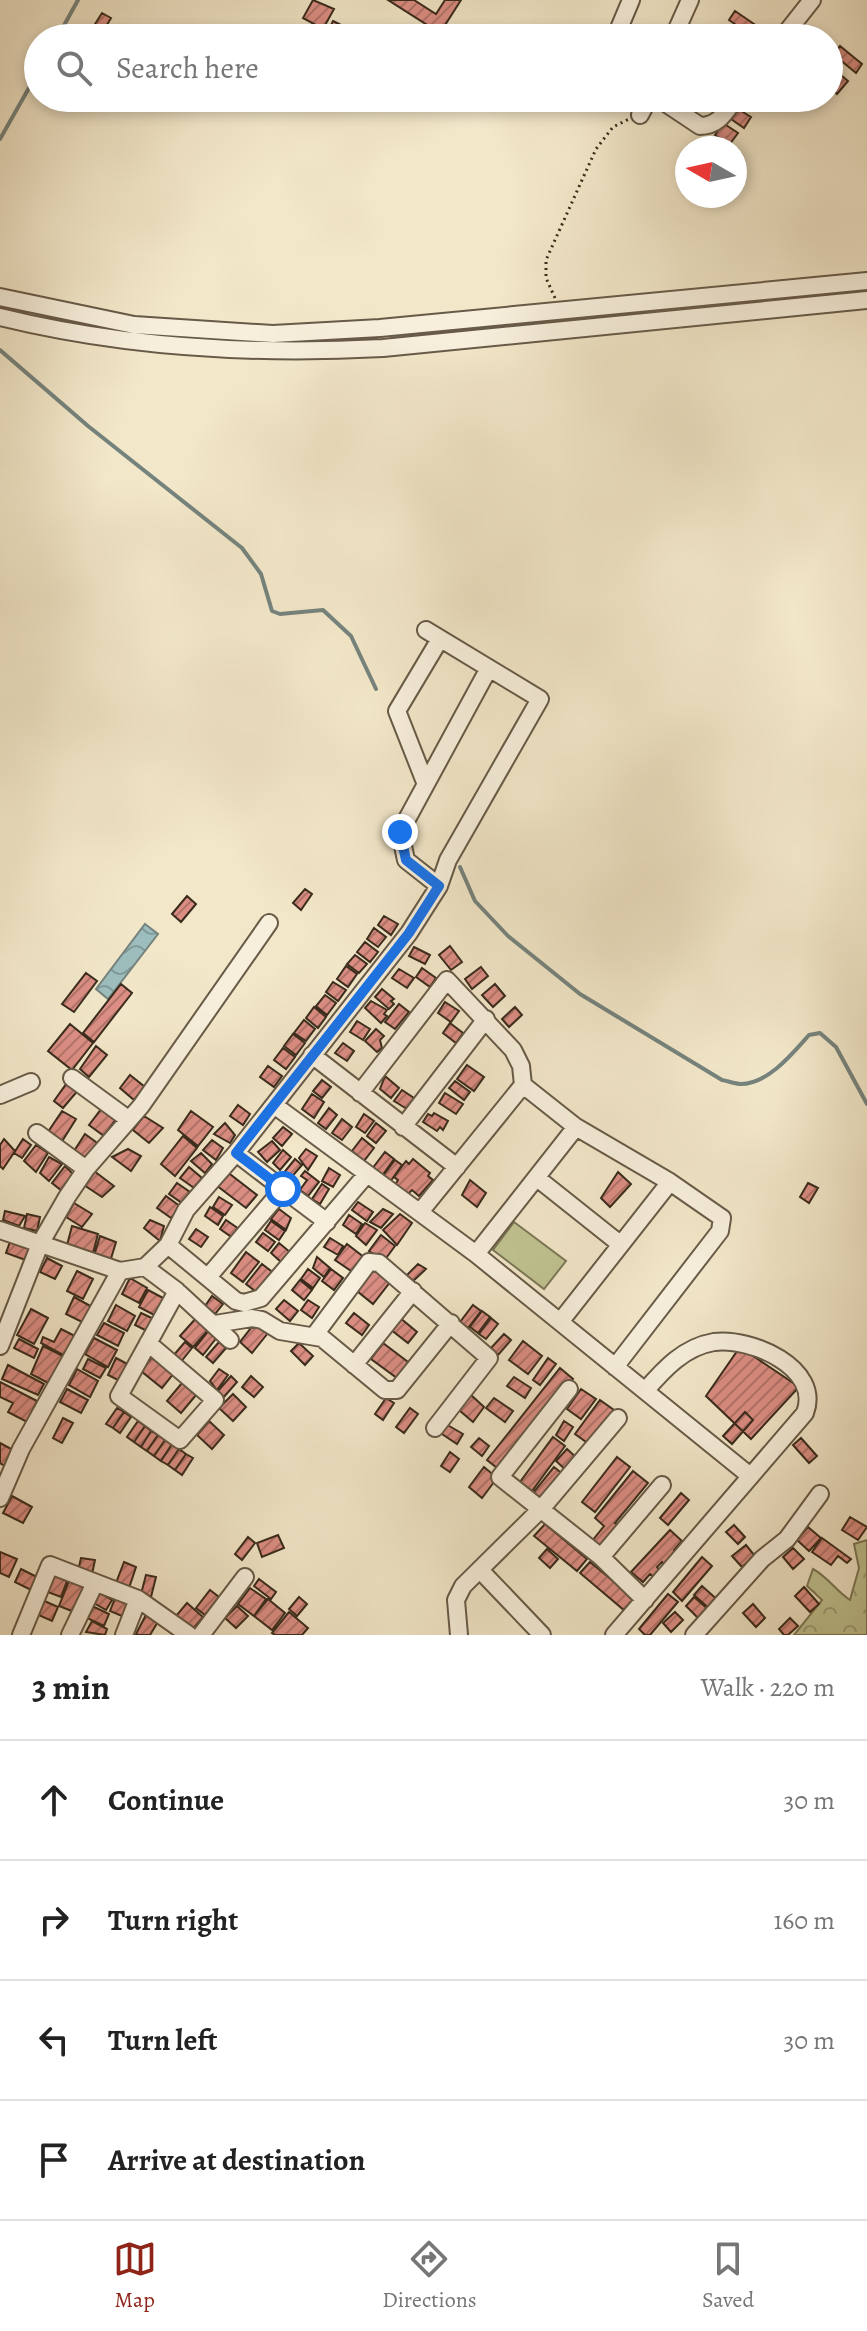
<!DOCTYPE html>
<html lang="en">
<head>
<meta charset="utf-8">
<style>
  body { margin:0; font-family:Alegreya,serif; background:#f6f6f6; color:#222 }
  .compass { position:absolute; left:675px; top:136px; width:72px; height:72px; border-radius:50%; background:#fff; box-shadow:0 4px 12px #0003; rotate:279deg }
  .stop { position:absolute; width:24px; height:24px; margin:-18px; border:6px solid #1a73e8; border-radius:50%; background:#fff }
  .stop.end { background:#1a73e8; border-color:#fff; box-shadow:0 2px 8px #0008 }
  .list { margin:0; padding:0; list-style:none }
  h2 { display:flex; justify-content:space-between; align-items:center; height:104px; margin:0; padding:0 32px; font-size:34px }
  h2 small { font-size:26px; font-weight:400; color:#767676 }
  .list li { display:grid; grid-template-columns:52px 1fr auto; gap:24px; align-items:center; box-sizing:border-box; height:120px; padding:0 32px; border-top:2px solid #e0e0e0 }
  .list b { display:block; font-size:30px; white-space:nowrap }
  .list em { font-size:26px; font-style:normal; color:#767676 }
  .icon { flex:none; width:44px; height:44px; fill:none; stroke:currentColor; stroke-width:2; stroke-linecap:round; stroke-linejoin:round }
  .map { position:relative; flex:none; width:867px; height:1635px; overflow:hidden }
  .search { position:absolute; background:#fff; box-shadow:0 4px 12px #0003; left:24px; right:24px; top:24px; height:88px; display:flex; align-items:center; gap:20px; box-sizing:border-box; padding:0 28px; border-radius:44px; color:#767676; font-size:30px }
  .sheet { height:584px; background:#fff }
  nav { display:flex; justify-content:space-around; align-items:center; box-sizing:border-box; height:112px; border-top:2px solid #e0e0e0; background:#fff; font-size:22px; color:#767676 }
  nav a { display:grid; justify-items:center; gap:4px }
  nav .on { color:#8f2418 }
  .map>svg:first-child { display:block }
</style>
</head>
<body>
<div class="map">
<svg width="867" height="1635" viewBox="0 0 867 1635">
  <defs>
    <pattern id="forest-crowns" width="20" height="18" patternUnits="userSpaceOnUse" patternTransform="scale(2)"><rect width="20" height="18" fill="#c0c492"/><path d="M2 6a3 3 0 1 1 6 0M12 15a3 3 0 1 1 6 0" fill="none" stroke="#9d9f76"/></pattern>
    <pattern id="water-waves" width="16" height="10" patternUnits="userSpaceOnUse" patternTransform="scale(2)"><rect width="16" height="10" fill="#9dbebe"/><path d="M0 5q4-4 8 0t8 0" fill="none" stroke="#819b9a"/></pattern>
    <pattern id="building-hatch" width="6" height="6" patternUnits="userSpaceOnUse" patternTransform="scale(2)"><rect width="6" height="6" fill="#dc8e84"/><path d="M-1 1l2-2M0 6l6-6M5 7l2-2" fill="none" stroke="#b3746b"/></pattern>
  </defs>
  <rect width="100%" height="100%" fill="#f2e7c9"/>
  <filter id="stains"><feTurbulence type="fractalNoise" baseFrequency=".0025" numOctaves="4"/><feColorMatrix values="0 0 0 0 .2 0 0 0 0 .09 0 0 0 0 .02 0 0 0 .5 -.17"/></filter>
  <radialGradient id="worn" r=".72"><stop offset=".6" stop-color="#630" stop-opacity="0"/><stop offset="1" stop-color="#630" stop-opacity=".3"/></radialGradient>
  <path fill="url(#forest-crowns)" stroke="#7c7857" stroke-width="2" d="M867 1540V1635H794L822 1600 807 1586 813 1569C828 1577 836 1591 850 1600L859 1568 854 1544Z"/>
  <path fill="#c0c492" stroke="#7c7857" stroke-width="2" d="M514 1222 566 1261 544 1289 493 1250Z"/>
  <path fill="url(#water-waves)" stroke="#75837d" stroke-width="2" d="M145 924 158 934 108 999 96 989Z"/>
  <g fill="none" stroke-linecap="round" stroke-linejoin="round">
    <path stroke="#75837d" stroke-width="4" d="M57 38 78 0
      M0 139 38 72
      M0 350 88 426 242 548 261 574 272 611 280 614 323 610 351 636 376 689
      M460 867 475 901 508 936 580 994 722 1080C728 1081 735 1084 741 1084 768 1084 793 1053 809 1035L820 1033 836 1047 867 1104"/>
  </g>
  <path fill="url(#building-hatch)" stroke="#392b1c" stroke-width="2" d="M313 0 334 9 323 29 303 18Z
    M388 0H414L436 14 445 0H461L440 33Z
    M735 11 754 24 748 33 729 20Z
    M102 13 111 18 99 38 90 32Z
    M333 21 359 34 357 38H325Z
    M840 46 862 64 856 73 833 54Z
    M841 75 848 81 837 94 830 87Z
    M738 109 751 117 744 128 731 119Z
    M723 123 738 133 729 145 715 135Z
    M305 889 312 894 301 910 293 903Z
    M187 896 196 904 181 922 172 914Z
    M384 916 398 924 391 935 378 925Z
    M374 928 386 937 378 947 367 939Z
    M365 942 378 952 370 962 357 952Z
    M450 946 462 962 451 970 439 955Z
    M414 947 430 955 425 964 409 956Z
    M355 955 367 964 359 973 347 964Z
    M346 966 357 974 348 987 337 979Z
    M481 967 488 976 472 989 465 979Z
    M422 968 436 978 430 987 416 977Z
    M399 969 414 978 407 988 392 978Z
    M86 973 97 981 74 1012 62 1004Z
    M333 982 346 990 338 1001 326 992Z
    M121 984 132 993 94 1042 83 1033Z
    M495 984 505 996 493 1007 482 995Z
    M382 989 394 999 391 1001 394 1004 389 1009 375 997Z
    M325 995 336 1003 327 1015 316 1006Z
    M371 1001 387 1010 384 1014 387 1016 381 1023 365 1008Z
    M445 1002 459 1011 451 1022 438 1013Z
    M399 1004 409 1012 395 1029 385 1022Z
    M314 1007 326 1017 318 1028 306 1018Z
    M515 1007 522 1015 509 1027 502 1019Z
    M304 1020 315 1029 306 1041 294 1033Z
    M357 1021 370 1029 363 1040 350 1032Z
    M450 1023 463 1033 456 1043 443 1033Z
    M70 1024 93 1043 72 1070 48 1051Z
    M376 1029 384 1036 380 1040 382 1048 377 1052 365 1041Z
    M293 1034 305 1043 296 1055 284 1046Z
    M343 1043 354 1051 347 1061 335 1053Z
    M96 1046 107 1055 89 1077 80 1069Z
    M283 1048 295 1057 286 1069 274 1060Z
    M467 1065 484 1077 474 1091 457 1079Z
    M268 1066 282 1076 274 1087 260 1077Z
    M130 1075 145 1087 134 1100 120 1088Z
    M385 1076 399 1088 391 1098 380 1089Z
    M69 1080 80 1088 63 1108 54 1101Z
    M322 1080 331 1087 322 1098 313 1091Z
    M455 1081 470 1092 464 1100 449 1088Z
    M402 1090 414 1098 407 1109 394 1101Z
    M445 1093 463 1104 456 1114 439 1103Z
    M312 1094 324 1102 314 1118 302 1109Z
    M238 1105 250 1114 243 1125 230 1116Z
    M102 1108 116 1119 104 1136 89 1125Z
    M329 1108 337 1115 326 1129 318 1123Z
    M62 1111 76 1119 61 1143 46 1135Z
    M191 1111 213 1127 198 1146 178 1130Z
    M434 1113 448 1121 443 1130 440 1127 437 1131 423 1122 428 1114 432 1116Z
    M364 1114 374 1121 365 1133 356 1127Z
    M144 1116 163 1128 149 1143 133 1130Z
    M342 1119 352 1127 342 1140 332 1133Z
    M225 1123 235 1135 230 1143 214 1134Z
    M376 1123 386 1131 376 1143 367 1136Z
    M283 1127 292 1134 282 1146 273 1138Z
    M85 1134 100 1145 89 1163 74 1151Z
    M183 1136 197 1148 175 1176 161 1164Z
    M362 1138 374 1148 364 1161 352 1151Z
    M4 1139 15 1151 3 1169 0 1166V1145Z
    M23 1139 31 1145 22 1158 14 1153Z
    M212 1140 223 1148 216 1160 203 1150Z
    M272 1141 280 1150 267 1162 258 1152Z
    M36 1145 48 1153 36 1172 24 1161Z
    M128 1149 141 1156 131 1171 112 1157Z
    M306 1149 317 1156 308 1170 299 1158Z
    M283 1150 291 1157 280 1170 273 1163Z
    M385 1152 394 1159 382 1176 372 1169Z
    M201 1153 212 1164 205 1173 191 1161Z
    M49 1157 62 1164 49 1181 40 1173Z
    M295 1159 302 1165 289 1180 282 1175Z
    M413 1159 430 1173 428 1176 433 1180 419 1196 412 1190 407 1195 395 1185 398 1180 394 1177 406 1161 409 1164Z
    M395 1160 402 1165 390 1182 382 1177Z
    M65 1166 74 1175 62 1191 52 1183Z
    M189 1167 202 1178 194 1188 180 1178Z
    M329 1168 340 1175 333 1187 322 1181Z
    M94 1171 114 1186 102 1197 84 1185Z
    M226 1171 257 1195 246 1208 216 1185Z
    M305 1171 319 1182 308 1196 300 1190 307 1180 301 1176Z
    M618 1172 631 1184 610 1207 601 1198Z
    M470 1180 486 1193 477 1207 462 1195Z
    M177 1183 190 1192 182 1203 169 1194Z
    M808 1183 818 1188 809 1203 800 1197Z
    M322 1184 329 1189 320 1204 312 1199Z
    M166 1196 181 1207 171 1218 157 1208Z
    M219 1197 232 1205 225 1215 213 1207Z
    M358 1202 373 1212 367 1221 352 1210Z
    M74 1203 92 1214 82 1227 66 1217Z
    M210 1207 223 1216 218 1225 205 1216Z
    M279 1209 291 1218 286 1230 271 1219Z
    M383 1209 393 1214 381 1228 370 1222Z
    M5 1211 25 1216 19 1226 3 1220Z
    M27 1214 40 1217 37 1231 24 1228Z
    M400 1214 412 1223 397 1245 383 1230Z
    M349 1215 362 1224 356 1234 343 1225Z
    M150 1220 164 1226 160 1241 144 1228Z
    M226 1220 239 1229 233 1238 220 1229Z
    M271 1221 285 1231 279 1240 265 1230Z
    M365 1223 377 1230 366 1245 356 1236Z
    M72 1226 98 1234 93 1253 67 1245Z
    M196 1229 208 1237 201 1247 189 1239Z
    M263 1233 275 1242 268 1251 256 1242Z
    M381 1235 395 1246 384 1261 369 1251Z
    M100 1236 116 1242 110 1262 94 1256Z
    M330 1238 343 1246 338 1255 324 1247Z
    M11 1239 36 1249 31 1262 6 1253Z
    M279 1243 290 1252 281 1262 271 1253Z
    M347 1244 365 1258 354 1273 335 1260Z
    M246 1252 259 1262 243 1282 231 1273Z
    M317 1257 330 1268 324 1277 313 1268Z
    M47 1258 62 1266 55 1279 40 1272Z
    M262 1264 275 1274 259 1294 246 1284Z
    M418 1264 426 1269 412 1282 404 1278Z
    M375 1268 391 1281 373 1304 357 1291Z
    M308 1269 320 1278 313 1288 301 1279Z
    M331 1269 343 1278 334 1290 322 1281Z
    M77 1271 93 1279 83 1299 67 1291Z
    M130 1278 147 1288 139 1303 122 1294Z
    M300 1280 312 1290 304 1300 292 1290Z
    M148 1290 165 1299 156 1316 139 1307Z
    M212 1296 223 1304 215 1314 205 1306Z
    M74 1297 94 1308 86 1324 66 1314Z
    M284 1300 298 1311 290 1321 276 1309Z
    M308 1300 319 1307 312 1318 301 1310Z
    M116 1305 135 1316 127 1331 108 1321Z
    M473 1305 481 1311 468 1328 460 1322Z
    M31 1309 48 1318 34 1344 17 1335Z
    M482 1311 490 1317 478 1333 470 1327Z
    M141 1313 154 1319 147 1331 135 1325Z
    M354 1313 369 1325 362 1335 346 1323Z
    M198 1316 211 1327 193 1347 180 1336Z
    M399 1317 417 1332 408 1343 390 1329Z
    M491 1318 498 1324 486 1339 479 1334Z
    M104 1323 124 1333 118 1346 97 1335Z
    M255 1323 268 1333 252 1353 240 1342Z
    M61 1329 75 1336 65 1356 41 1343 43 1337 54 1342Z
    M210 1329 218 1336 203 1355 195 1348Z
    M504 1334 511 1340 498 1355 491 1348Z
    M94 1338 117 1350 108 1367 85 1354Z
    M19 1339 38 1349 34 1358 14 1348Z
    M523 1341 542 1356 528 1374 509 1360Z
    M185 1342 192 1348 180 1363 173 1356Z
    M219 1342 226 1348 213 1363 206 1357Z
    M299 1343 313 1356 305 1365 291 1351Z
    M383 1343 412 1365 401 1381 371 1359Z
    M43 1346 65 1357 48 1383 31 1374Z
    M740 1347 799 1387 751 1439 706 1396Z
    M153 1356 174 1373 162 1388 141 1371Z
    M116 1358 131 1366 122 1382 108 1375Z
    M548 1358 556 1364 540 1385 533 1380Z
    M88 1359 106 1368 100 1378 83 1369Z
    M8 1365 44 1384 38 1395 2 1379Z
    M560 1368 573 1379 501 1471 487 1460Z
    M77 1369 98 1381 90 1397 69 1385Z
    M219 1369 228 1375 217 1390 210 1381Z
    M231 1376 237 1382 224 1397 217 1392Z
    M251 1376 263 1387 254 1397 242 1387Z
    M514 1377 531 1388 525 1398 507 1386Z
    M0 1382 37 1401 27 1422 8 1412 13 1403 0 1397Z
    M182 1383 196 1395 181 1413 167 1401Z
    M67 1389 88 1400 81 1413 60 1402Z
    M581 1389 596 1399 581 1419 567 1409Z
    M233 1394 246 1407 233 1421 219 1408Z
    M471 1395 484 1407 473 1422 459 1410Z
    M386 1398 394 1403 383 1420 375 1414Z
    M494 1398 513 1411 505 1422 486 1408Z
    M600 1400 614 1410 589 1444 575 1434Z
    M117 1408 124 1412 113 1428 106 1424Z
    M410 1408 418 1414 404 1433 396 1427Z
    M124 1412 131 1417 120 1433 113 1428Z
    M745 1412 753 1420 732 1444 723 1436Z
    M63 1418 73 1423 62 1443 53 1438Z
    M138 1421 145 1426 134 1442 127 1437Z
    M209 1421 224 1435 212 1449 197 1435Z
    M564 1421 573 1427 564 1441 556 1435Z
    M444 1423 463 1434 457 1444 439 1432Z
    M145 1426 151 1431 141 1447 134 1442Z
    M151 1431 158 1435 147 1451 141 1447Z
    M158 1435 165 1440 154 1456 147 1451Z
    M553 1437 565 1446 532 1491 520 1482Z
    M479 1438 489 1446 482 1456 471 1447Z
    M801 1438 817 1456 809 1463 793 1445Z
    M165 1440 172 1444 161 1461 154 1456Z
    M0 1443 13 1450 5 1466 0 1463Z
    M172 1444 179 1449 168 1465 161 1461Z
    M179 1449 186 1454 175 1470 168 1465Z
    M567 1449 578 1459 567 1471 556 1461Z
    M450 1452 459 1459 450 1472 441 1466Z
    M186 1454 193 1458 182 1475 175 1470Z
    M617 1457 630 1467 595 1512 582 1502Z
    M484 1467 497 1478 482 1498 469 1487Z
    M554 1467 565 1476 545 1502 533 1493Z
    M633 1471 648 1483 615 1523 622 1528 604 1551 592 1541 604 1526 595 1518Z
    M681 1493 689 1500 668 1525 660 1518Z
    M12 1496 32 1507 23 1523 3 1513Z
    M850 1517 867 1527 858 1540 842 1530Z
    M545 1524 587 1559 577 1571 534 1536Z
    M734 1525 745 1537 738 1544 726 1532Z
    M808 1527 821 1538 809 1551 797 1540Z
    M670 1530 682 1541 674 1550 679 1554 667 1567 662 1562 657 1567 660 1571 654 1577 650 1574 643 1582 631 1572Z
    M278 1535 284 1548 262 1557 257 1543Z
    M248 1537 255 1543 242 1560 235 1554Z
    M822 1538 851 1559 847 1563 838 1556 831 1565 812 1552Z
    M746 1545 755 1556 742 1567 732 1556Z
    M793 1548 804 1559 793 1569 783 1557Z
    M547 1549 558 1559 550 1568 539 1558Z
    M0 1552 17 1559 9 1577 0 1573Z
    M702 1557 712 1566 682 1601 673 1592Z
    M81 1558 95 1560 92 1574 78 1571Z
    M124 1562 136 1567 129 1588 116 1583Z
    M590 1562 635 1599 625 1611 580 1573Z
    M21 1569 37 1577 31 1590 15 1582Z
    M52 1575 67 1581 61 1597 45 1591Z
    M146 1575 156 1577 151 1597 141 1594Z
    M259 1579 276 1592 271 1599 254 1586Z
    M69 1581 89 1589 79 1614 59 1606Z
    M702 1586 720 1602 712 1611 694 1595Z
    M804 1587 819 1604 810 1612 795 1596Z
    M250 1588 266 1599 254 1616 238 1604Z
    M210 1590 219 1597 205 1615 196 1608Z
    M98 1592 112 1600 106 1610 92 1602Z
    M668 1594 678 1602 650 1635H645L639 1629Z
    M116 1596 135 1604 129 1619 110 1611Z
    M299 1597 307 1604 297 1616 289 1609Z
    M694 1597 709 1610 700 1620 686 1606Z
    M40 1599 58 1607 52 1621 34 1613Z
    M268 1599 285 1613 272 1630 254 1616Z
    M187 1603 203 1617 193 1629 176 1616Z
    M753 1604 765 1618 756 1627 743 1613Z
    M90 1605 109 1614 104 1626 85 1617Z
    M237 1606 248 1616 236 1628 225 1618Z
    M289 1612 308 1628 302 1635H275L272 1633Z
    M675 1612 683 1620 671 1632 663 1623Z
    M147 1613 159 1620 150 1635H139L136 1634Z
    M790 1618 798 1626 788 1635H784L779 1629Z
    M92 1621 107 1629 105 1635 86 1632Z"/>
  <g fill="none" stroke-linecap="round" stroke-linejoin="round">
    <defs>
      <path id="minor" d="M615 38 631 0
        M673 38 690 0
        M782 38 812 0
        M658 98 700 126C719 126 726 111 736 98
        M640 115 649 98
        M0 297 134 325 273 334 380 328 867 281
        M0 317C126 348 253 355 383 348L867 300
        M425 782 397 711 440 639
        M439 886 406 860 400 832 489 668
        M312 1055 457 1167
        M72 1078 128 1119
        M523 1085 576 1127 670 1182 722 1218 720 1231 615 1367
        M360 1093 447 980 513 1050 521 1066 523 1085 420 1212
        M0 1095 31 1082
        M274 1105 476 1254 749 1475
        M403 1127 486 1019
        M37 1133 86 1169
        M537 1178 620 1244
        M283 1189 327 1222
        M0 1230 120 1271 145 1267 177 1291 230 1340
        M168 1245 236 1301 244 1303 261 1298 366 1175
        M476 1254 576 1127
        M145 1267 168 1245 186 1210 236 1153 409 933 439 886 448 860 540 699 426 630
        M208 1277 283 1189 236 1153
        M560 1322 670 1182
        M215 1324 252 1318 262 1320 280 1331 322 1338 385 1390H397L451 1323
        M314 1336 369 1262 379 1263 489 1358 435 1428
        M148 1343 215 1400 180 1440 119 1396 177 1291
        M0 1346 40 1244 67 1197 86 1169 141 1106 269 923
        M354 1365 413 1291
        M569 1389 500 1477 601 1557 645 1600
        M0 1498 21 1449 120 1271
        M601 1557 662 1485
        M480 1570 542 1635
        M21 1635 50 1565 138 1599 189 1635
        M70 1635 95 1583
        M124 1635 138 1599
        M201 1635 245 1577
        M459 1635 456 1600 463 1586 542 1508 618 1418
        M614 1635 805 1413C822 1368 751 1337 714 1342 684 1347 664 1369 645 1391
        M694 1635 762 1559 787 1539 820 1494"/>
    </defs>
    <use href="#minor" stroke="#675a47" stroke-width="20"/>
    <path stroke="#392b1c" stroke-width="3" stroke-dasharray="2 4" stroke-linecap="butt" d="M555 298 546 278V260L596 149 613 127 629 119"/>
    <use href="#minor" stroke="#f7efdc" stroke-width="16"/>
  </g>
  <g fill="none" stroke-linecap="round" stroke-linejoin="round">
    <path stroke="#1a73e8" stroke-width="10" d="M283 1189 236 1153 409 933 439 886 406 860 400 832"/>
  </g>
  <rect width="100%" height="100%" filter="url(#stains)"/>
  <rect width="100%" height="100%" fill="url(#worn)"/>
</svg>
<svg class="compass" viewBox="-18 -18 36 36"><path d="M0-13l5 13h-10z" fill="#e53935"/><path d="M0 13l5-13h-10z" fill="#767676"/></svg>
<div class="stop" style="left:283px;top:1189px"></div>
<div class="stop end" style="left:400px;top:832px"></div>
<div class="search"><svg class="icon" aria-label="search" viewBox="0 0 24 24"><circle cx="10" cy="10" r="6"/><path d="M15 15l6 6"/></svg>Search here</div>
</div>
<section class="sheet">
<h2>3 min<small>Walk · 220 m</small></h2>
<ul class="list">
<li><svg class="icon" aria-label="ahead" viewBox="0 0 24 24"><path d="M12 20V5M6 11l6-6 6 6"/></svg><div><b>Continue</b></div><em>30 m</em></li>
<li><svg class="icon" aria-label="right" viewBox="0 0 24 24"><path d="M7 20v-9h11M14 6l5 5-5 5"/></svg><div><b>Turn right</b></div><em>160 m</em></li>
<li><svg class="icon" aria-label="left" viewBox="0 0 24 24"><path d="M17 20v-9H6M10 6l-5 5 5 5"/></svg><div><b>Turn left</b></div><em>30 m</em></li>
<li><svg class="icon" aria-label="arrive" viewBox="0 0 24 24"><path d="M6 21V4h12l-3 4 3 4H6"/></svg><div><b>Arrive at destination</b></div></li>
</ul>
</section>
<nav>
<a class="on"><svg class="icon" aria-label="map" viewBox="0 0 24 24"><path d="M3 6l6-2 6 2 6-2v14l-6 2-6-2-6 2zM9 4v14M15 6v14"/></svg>Map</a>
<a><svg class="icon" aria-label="directions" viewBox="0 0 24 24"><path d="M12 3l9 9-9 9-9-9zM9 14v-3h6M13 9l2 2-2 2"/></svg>Directions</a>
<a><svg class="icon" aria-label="saved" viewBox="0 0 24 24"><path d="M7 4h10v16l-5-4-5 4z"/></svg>Saved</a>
</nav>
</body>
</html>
